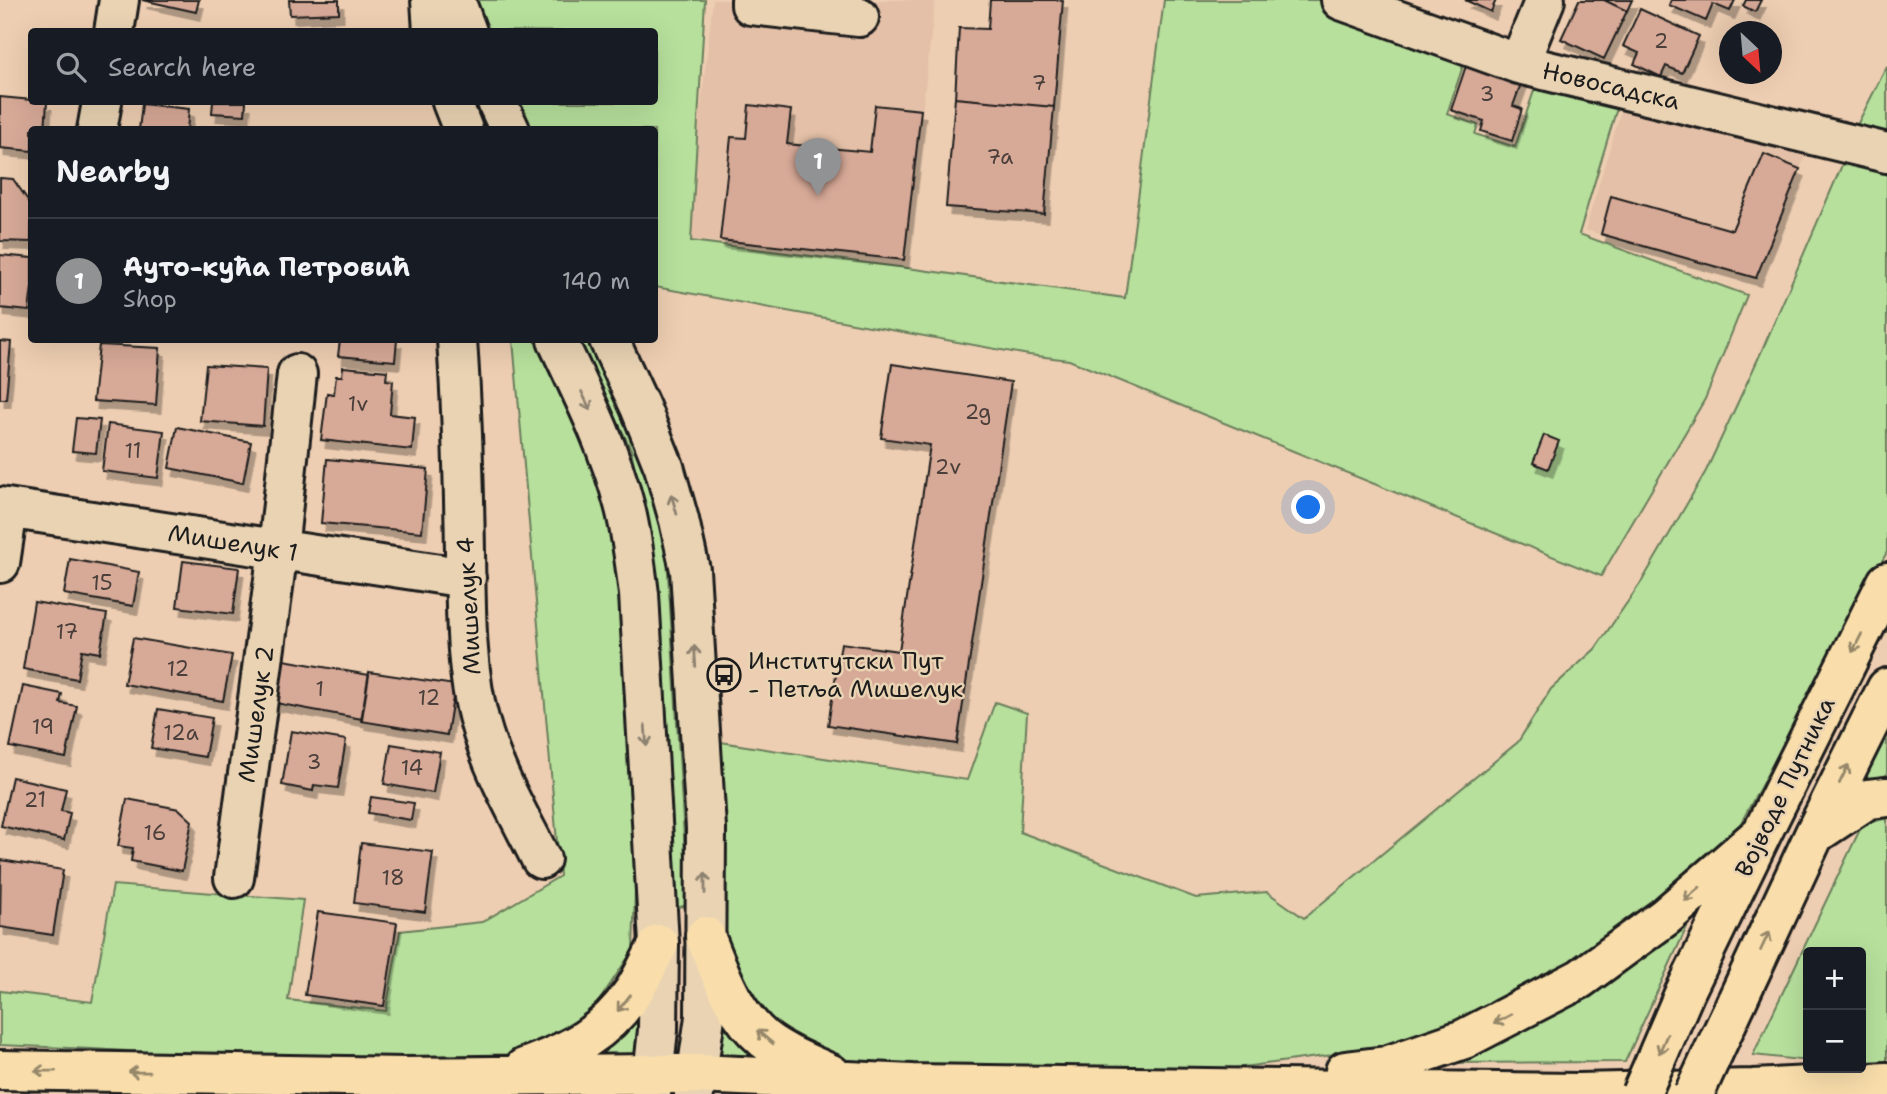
<!DOCTYPE html>
<html lang="en">
<head>
<meta charset="utf-8">
<style>
  body { margin:0; font-family:"Shantell Sans",sans-serif; background:#20242c; color:#f1f3f6 }
  .controls { position:absolute; right:21px; bottom:21px; display:grid; overflow:hidden; border-radius:7px; box-shadow:0 7px 28px #0002 }
  .controls button { width:63px; height:63px; display:grid; place-items:center; padding:0; border:0; border-bottom:2px solid #363941; background:#171b24; color:#f1f3f6; font:35px sans-serif }
  .compass { position:absolute; left:1719px; top:21px; width:63px; height:63px; border-radius:50%; background:#171b24; box-shadow:0 7px 28px #0002; rotate:154deg }
  .you { position:absolute; left:1309px; top:508px; width:24px; height:24px; margin:-18px; border:5px solid #fff; border-radius:50%; background:#1a73e8; box-shadow:0 0 0 10px #1a73e833 }
  .badge { display:grid; place-items:center; width:46px; height:46px; border-radius:50%; background:#919294; color:#fff; font-size:23px; font-weight:700 }
  .pin { position:absolute; translate:-50% -58px; filter:drop-shadow(0 2px 4px #0008) }
  .pin::after { content:''; position:absolute; top:37px; width:24px; height:21px; background:inherit; clip-path:polygon(0 0,100% 0,50% 100%) }
  .list { margin:0; padding:0; list-style:none }
  h2 { display:flex; justify-content:space-between; align-items:center; height:91px; margin:0; padding:0 28px; font-size:30px }
  h2 small { font-size:23px; font-weight:400; color:#9ea1a6 }
  .list li { display:grid; grid-template-columns:46px 1fr auto; gap:21px; align-items:center; box-sizing:border-box; height:126px; padding:0 28px; border-top:2px solid #363941 }
  .list b { display:block; font-size:26px; white-space:nowrap }
  .list p { margin:0; font-size:23px; white-space:nowrap; color:#9ea1a6 }
  .list em { font-size:23px; font-style:normal; color:#9ea1a6 }
  .icon { flex:none; width:38px; height:38px; fill:none; stroke:currentColor; stroke-width:2; stroke-linecap:round; stroke-linejoin:round }
  .map { position:relative; flex:none; width:1887px; height:1094px; overflow:hidden }
  .search { position:absolute; background:#171b24; box-shadow:0 7px 28px #0002; left:28px; top:28px; width:630px; height:77px; display:flex; align-items:center; gap:18px; box-sizing:border-box; padding:0 24px; border-radius:7px; color:#9ea1a6; font-size:26px }
  .panel { position:absolute; background:#171b24; box-shadow:0 7px 28px #0002; left:28px; top:126px; width:630px; height:217px; border-radius:7px }
  .map>svg:first-child { display:block }
</style>
</head>
<body>
<div class="map">
<svg width="1887" height="1094" viewBox="0 0 1887 1094">
  <defs>
    <filter id="shadow"><feDropShadow dx="4.5" dy="8" stdDeviation="0" flood-color="#0004"/></filter>
  </defs>
  <rect width="100%" height="100%" fill="#eeceb2"/>
  <filter id="ink" filterUnits="userSpaceOnUse"><feTurbulence type="fractalNoise" baseFrequency=".0143" numOctaves="2"/><feDisplacementMap in="SourceGraphic" scale="14" xChannelSelector="R" yChannelSelector="G"/><feConvolveMatrix kernelMatrix="1 2 1 2 8 2 1 2 1" color-interpolation-filters="sRGB"/></filter>
  <g filter="url(#ink)">
    <path fill="#e3c0a7" d="M713 0H935L905 262 686 239Z
      M1627 91 1810 145 1756 278 1585 230Z"/>
    <path fill="#b7e09c" stroke="#6a7e5c" stroke-width="2" d="M465 0H705L691 241 907 268 1125 298 1164 0H1361L1472 39 1447 114 1478 125 1475 134 1515 147 1543 64 1623 88 1579 234 1747 295 1705 399 1601 576 1069 360 1029 355 655 287 654 130 516 129 504 102H654V32L475 31Z
      M1887 66V142L1857 125Z
      M1845 158 1887 163V552L1735 834 1658 898 1573 962 1461 1023 1384 1048 1183 1075 870 1073 771 1035 726 979 714 741 967 780 995 702 1027 713 1020 832 1196 898 1267 892 1304 918 1518 742 1551 689 1595 649 1642 581 1706 471 1764 346Z
      M513 340H540L578 429 617 547 637 832 633 950 593 1010 559 1039 472 1070 92 1049 0 1045V991L92 1002 113 885 303 900 288 1000 386 1011 400 931 482 922 560 876Z
      M578 340H591L641 447 667 556 688 905 675 908 653 558 631 449Z
      M1887 723V775L1855 785Z
      M1887 818V1063L1861 1066V952H1808V1061L1753 1055 1862 825Z
      M1695 909 1625 1062 1436 1063Z
      M720 1001 769 1055 717 1058Z
      M640 1007 642 1058 586 1055Z"/>
    <path fill="#d7a997" stroke="#1c1c1c" stroke-width="2" filter="url(#shadow)" d="M142 0H199L196 12Z
      M289 0H339V13L290 15Z
      M990 0H1063L1054 107 955 98 959 28 988 29Z
      M1465 0H1496L1491 12Z
      M1579 0H1604L1627 11 1604 59 1561 39Z
      M1604 0H1632L1627 11Z
      M1671 0H1735L1730 11 1713 4 1706 21 1669 5Z
      M1746 0H1761L1755 12 1743 6Z
      M1640 9 1699 36 1682 73 1666 66 1661 77 1634 64 1639 53 1623 46Z
      M1467 63 1522 81 1513 106 1522 109 1512 141 1481 131 1484 121 1451 110Z
      M0 97 32 100V102H47L45 130H32V151L0 148Z
      M955 98 1054 107 1044 214 946 207Z
      M213 102H246L245 115 212 113Z
      M142 104 189 109 187 130H139Z
      M749 105 791 110 787 144 870 152 875 105 921 110 904 260 720 240 731 137 746 138Z
      M1764 154 1800 169 1756 278 1601 234 1611 196 1732 230Z
      M0 178 13 179 32 206 31 242 0 241Z
      M0 255 32 258V287L29 311 0 308Z
      M340 340H397L395 361 338 356Z
      M0 341 11 342 6 399H0Z
      M99 345 160 348 156 405 93 401Z
      M892 364 1011 382 957 744 828 725 841 643 899 651 930 445 881 438Z
      M206 365 267 369 263 426 200 421Z
      M343 367 387 371 386 380 393 381 390 414 415 417 412 450 321 440 327 393 334 394 336 376H342Z
      M76 418 100 420 96 453 72 451Z
      M108 424 164 431 158 478 102 471Z
      M177 427 251 442 243 483 169 468Z
      M1544 435 1559 441 1548 469 1533 463Z
      M327 459 428 469 422 532 321 523Z
      M70 559 139 572 133 606 64 594Z
      M183 561 239 568 233 614 177 607Z
      M34 602 107 614 100 653 82 650 77 679 23 669Z
      M133 638 232 655 223 701 124 684Z
      M278 659 369 675 362 719 270 702Z
      M369 672 455 685 447 735 361 721Z
      M23 686 62 694 60 703 77 706 66 758 10 747Z
      M158 709 212 718 205 757 151 748Z
      M291 731 346 740 338 788 314 785 313 791 282 785Z
      M391 744 440 752 433 793 384 784Z
      M12 777 66 789 61 811 70 813 64 840 1 826Z
      M371 797 414 803 411 820 368 813Z
      M127 799 179 809 192 821 182 871 131 861 133 848 118 846Z
      M361 843 433 852 425 912 354 903Z
      M1 860 63 870 53 935 0 927Z
      M318 912 397 923 384 1006 305 995Z"/>
    <g fill="none" stroke-linecap="round" stroke-linejoin="round">
      <defs>
        <path id="minor" d="M431 0 433 32
          M455 0 467 32
          M751 0V5L859 17
          M1341 0 1519 64 1887 153
          M114 32 119 0
          M1519 64 1545 0
          M452 102 463 130
          M497 102 510 130
          M97 130 102 102
          M457 340C462 411 464 482 465 553 466 607 465 671 480 723 493 771 519 815 541 859
          M557 340C582 393 609 446 624 504 632 533 635 564 639 594L659 944 658 1030 651 1094
          M609 340 640 407 664 467 679 520 690 570 706 828 705 1017 694 1094
          M0 507 466 578
          M0 563 8 509
          M234 878 278 550 297 374"/>
        <path id="major" d="M1815 834 1868 799 1887 797
          M705 936C720 973 733 1013 764 1039 783 1054 809 1064 831 1074
          M1684 994 1762 833 1887 582
          M1736 1003 1814 835 1887 688
          M1345 1071 1386 1066 1464 1039 1580 979 1665 917 1762 833
          M653 1074H698L912 1084 1579 1093 1753 1089 1887 1082"/>
        <path id="highway" d="M524 1068C570 1051 605 1034 633 992 643 977 650 960 659 944
          M0 1070 404 1077 653 1074"/>
      </defs>
      <use href="#minor" stroke="#1c1c1c" stroke-width="44"/>
      <use href="#major" stroke="#1c1c1c" stroke-width="44"/>
      <use href="#highway" stroke="#1c1c1c" stroke-width="44"/>
      <use href="#minor" stroke="#e9d3b3" stroke-width="38"/>
      <use href="#major" stroke="#f9deab" stroke-width="38"/>
      <use href="#highway" stroke="#f9deab" stroke-width="38"/>
      <defs>
        <path id="major-bridge" d="M1641 1094 1684 994
          M1694 1094 1736 1003"/>
      </defs>
      <use href="#major-bridge" stroke="#1c1c1c" stroke-width="44" stroke-linecap="butt"/>
      <use href="#major-bridge" stroke="#f9deab" stroke-width="38"/>
    </g>
    <defs><path id="oneway-shaft" d="M-6 0H5M1.5-3L5.5 0L1.5 3" fill="none" stroke-width="1.6" stroke-linecap="round" stroke-linejoin="round" transform="scale(1.75)"/></defs>
    <g stroke="#8d816f">
      <use href="#oneway-shaft" transform="translate(586 401) rotate(65)"/>
      <use href="#oneway-shaft" transform="translate(674 504) rotate(-106)"/>
      <use href="#oneway-shaft" transform="translate(695 656) rotate(-94)"/>
      <use href="#oneway-shaft" transform="translate(646 736) rotate(86)"/>
      <use href="#oneway-shaft" transform="translate(705 883) rotate(-90)"/>
    </g>
    <g stroke="#96876b">
      <use href="#oneway-shaft" transform="translate(1857 643) rotate(117)"/>
      <use href="#oneway-shaft" transform="translate(1844 774) rotate(-64)"/>
      <use href="#oneway-shaft" transform="translate(1692 894) rotate(139)"/>
      <use href="#oneway-shaft" transform="translate(1765 941) rotate(-65)"/>
      <use href="#oneway-shaft" transform="translate(624 1003) rotate(128)"/>
      <use href="#oneway-shaft" transform="translate(1503 1019) rotate(152)"/>
      <use href="#oneway-shaft" transform="translate(765 1037) rotate(-140)"/>
      <use href="#oneway-shaft" transform="translate(1663 1044) rotate(113)"/>
      <use href="#oneway-shaft" transform="translate(45 1071) rotate(-179)"/>
      <use href="#oneway-shaft" transform="translate(139 1072) rotate(-179)"/>
    </g>
  </g>
  <defs>
    <symbol id="bus-ring" viewBox="-11 -11 22 22"><circle r="9.5" fill="#e9d3b3" stroke="#1c1c1c" stroke-width="1.5"/><path d="M-5-6H5V4H4V6H2V4H-2V6H-4V4H-5ZM-3.5-4V0h7V-4ZM-3.5 1.2v1.5H-2V1.2ZM2 1.2v1.5H3.5V1.2Z" fill="#1c1c1c"/></symbol>
  </defs>
  <g fill-rule="evenodd">
    <use href="#bus-ring" x="705" y="656" width="38" height="38"/>
  </g>
  <g text-anchor="middle" dominant-baseline="central" stroke-width="5" stroke-linejoin="round" paint-order="stroke">
    <g font-size="21" fill="#4b3f3b">
      <text x="1661" y="41">2</text>
      <text x="1039" y="83">7</text>
      <text x="1487" y="94">3</text>
      <text x="1000" y="157">7a</text>
      <text x="358" y="404">1v</text>
      <text x="978" y="412">2g</text>
      <text x="133" y="451">11</text>
      <text x="948" y="467">2v</text>
      <text x="102" y="583">15</text>
      <text x="67" y="632">17</text>
      <text x="178" y="669">12</text>
      <text x="320" y="689">1</text>
      <text x="429" y="698">12</text>
      <text x="43" y="727">19</text>
      <text x="181" y="733">12а</text>
      <text x="314" y="762">3</text>
      <text x="412" y="768">14</text>
      <text x="35" y="800">21</text>
      <text x="155" y="833">16</text>
      <text x="393" y="878">18</text>
    </g>
    <g font-size="24" fill="#1c1c1c" stroke="#e9d3b3">
      <text transform="translate(1611 86) rotate(13)">Новосадска</text>
      <text transform="translate(233 543) rotate(9)">Мишелук 1</text>
      <text transform="translate(469 606) rotate(-93)">Мишелук 4</text>
      <text transform="translate(256 714) rotate(-82)">Мишелук 2</text>
      <text transform="translate(1785 787) rotate(-64)">Војводе Путника</text>
    </g>
    <g font-size="24" fill="#1c1c1c" stroke="#e9d3b3" text-anchor="start">
      <text x="748" y="661">Институтски Пут<tspan x="748" dy="28">- Петља Мишелук</tspan></text>
    </g>
  </g>
</svg>
<div class="controls">
<button>+</button>
<button>−</button>
</div>
<svg class="compass" viewBox="-18 -18 36 36"><path d="M0-13l5 13h-10z" fill="#e53935"/><path d="M0 13l5-13h-10z" fill="#9ea1a6"/></svg>
<div class="you"></div>
<div class="pin badge" style="left:818px;top:196px">1</div>
<div class="search"><svg class="icon" aria-label="search" viewBox="0 0 24 24"><circle cx="10" cy="10" r="6"/><path d="M15 15l6 6"/></svg>Search here</div>
<section class="panel">
<h2>Nearby<small></small></h2>
<ul class="list">
<li><span class="badge">1</span><div><b>Ауто-кућа Петровић</b><p>Shop</p></div><em>140 m</em></li>
</ul>
</section>
</div>
</body>
</html>
